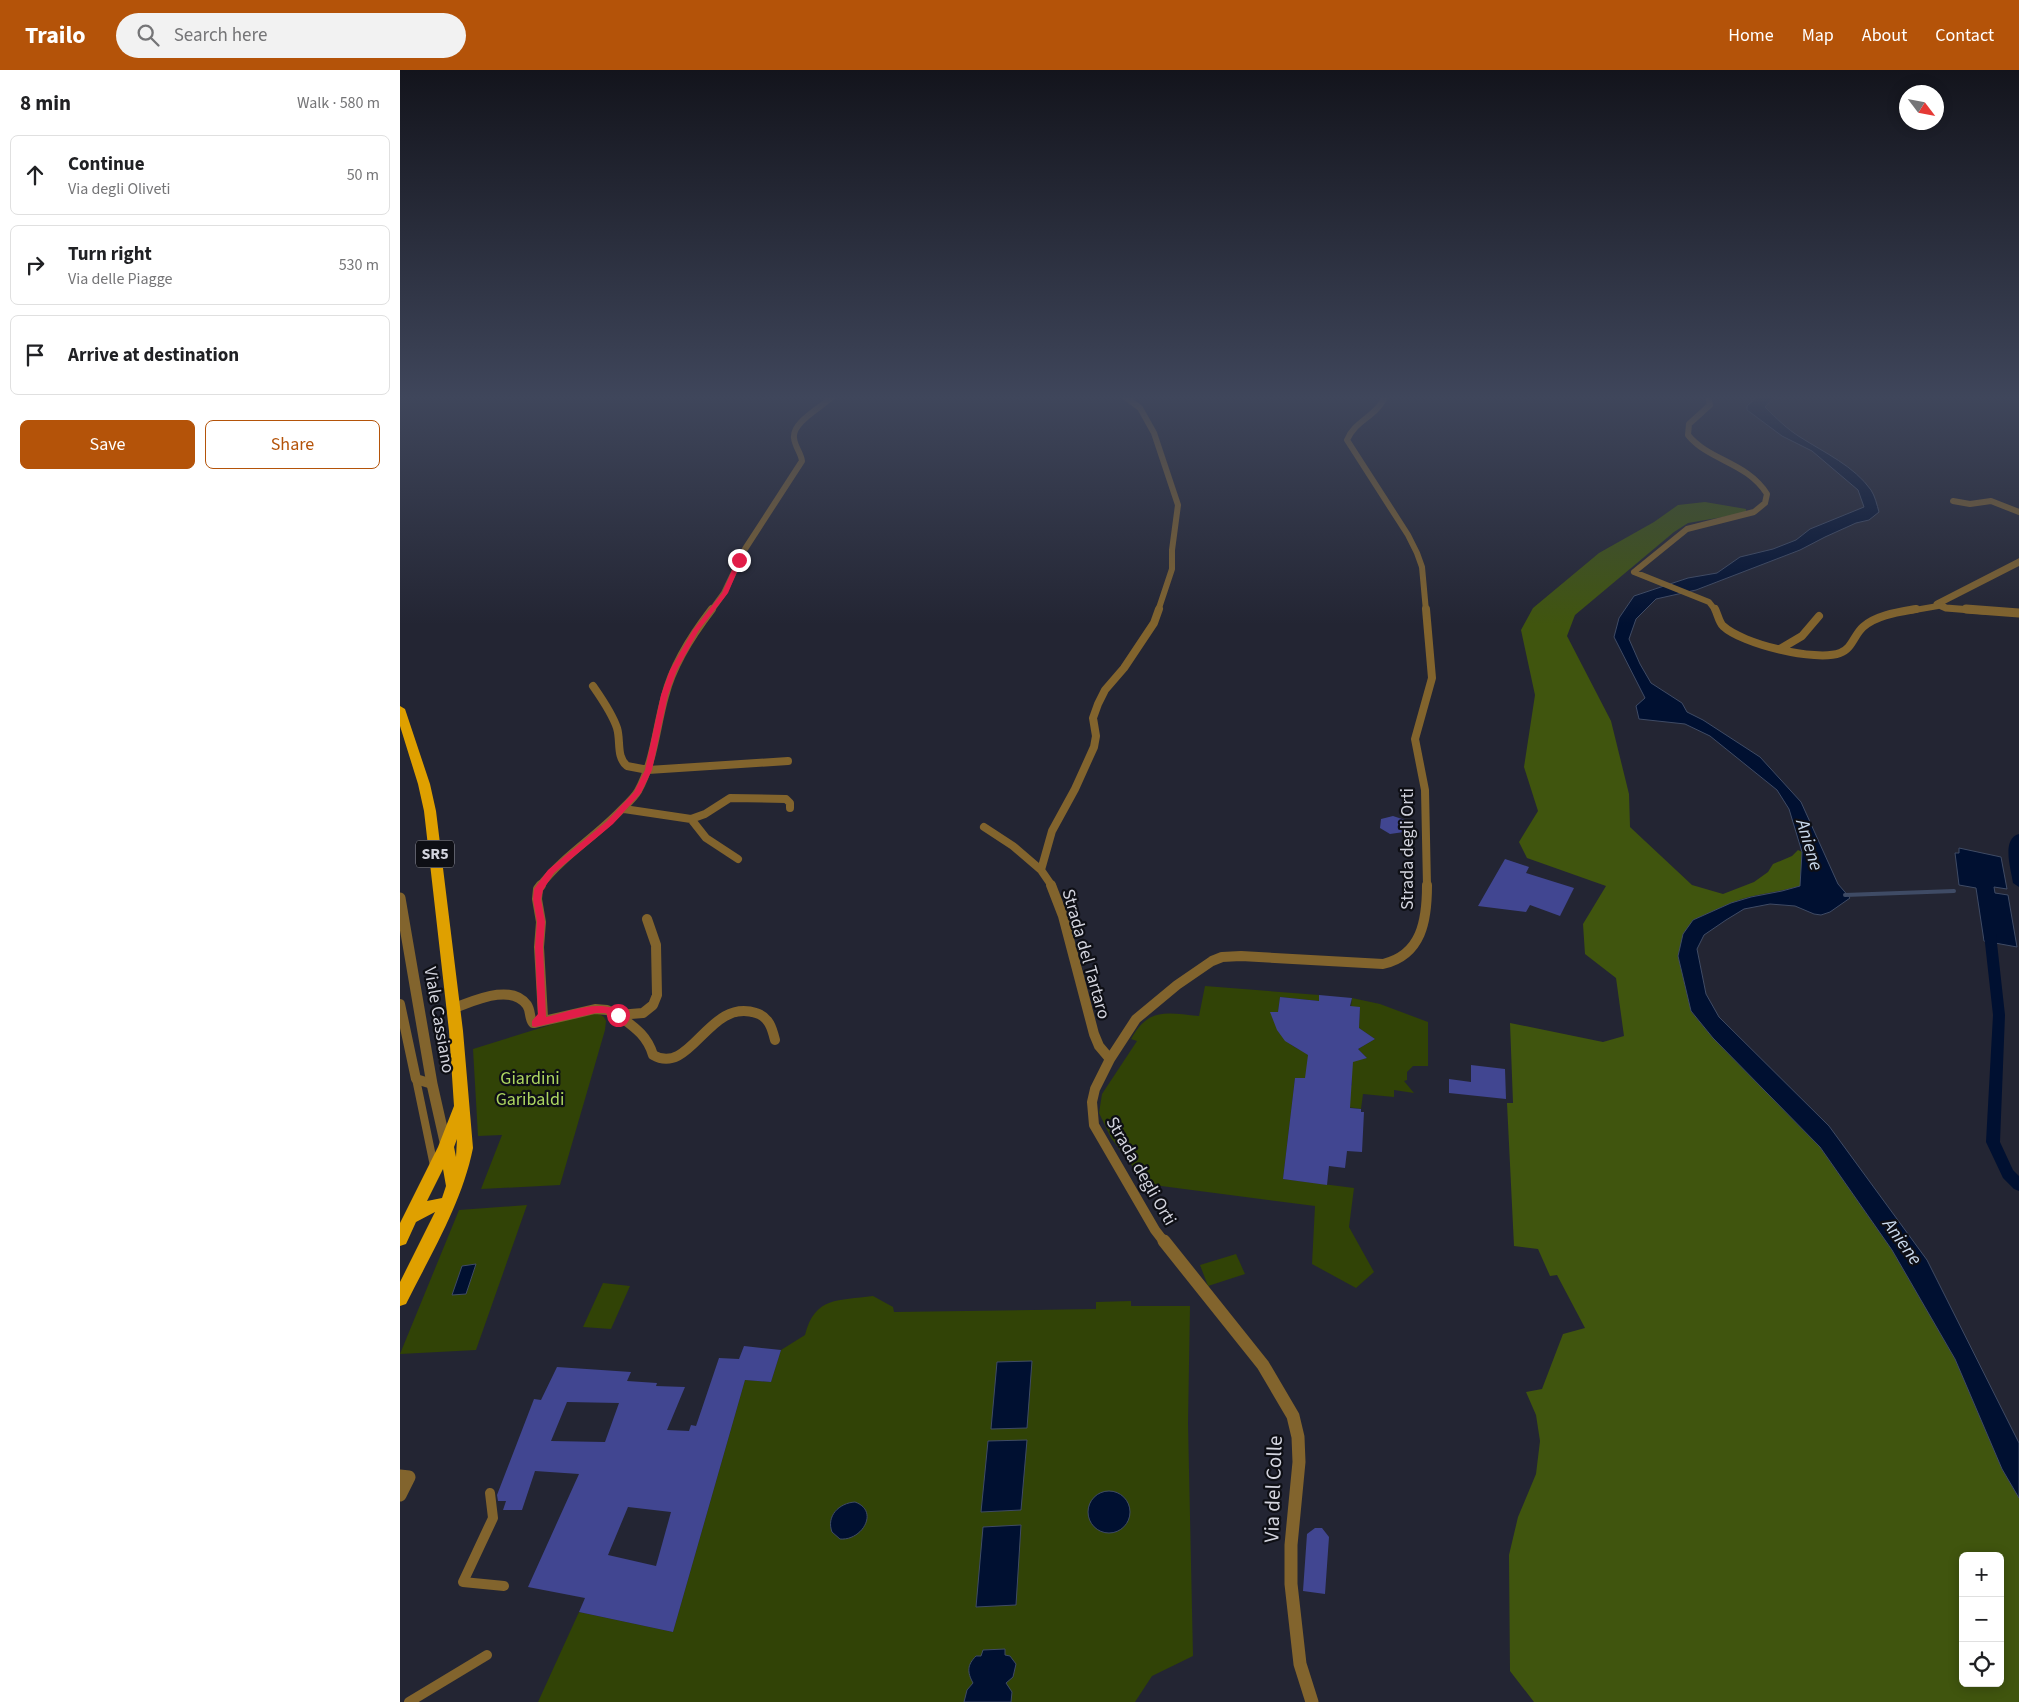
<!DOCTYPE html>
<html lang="en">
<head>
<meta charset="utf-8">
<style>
  body { margin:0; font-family:"Source Sans 3",sans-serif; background:#f2f2f2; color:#202124 }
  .controls { position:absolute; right:15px; bottom:15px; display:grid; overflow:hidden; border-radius:8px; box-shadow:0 2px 12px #0003 }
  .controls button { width:45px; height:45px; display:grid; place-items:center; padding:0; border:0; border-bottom:1px solid #e0e0e0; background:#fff; color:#202124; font:25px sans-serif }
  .compass { position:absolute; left:1499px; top:15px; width:45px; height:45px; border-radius:50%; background:#fff; box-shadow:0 2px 12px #0003; rotate:122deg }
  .stop { position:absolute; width:15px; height:15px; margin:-11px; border:4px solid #e11d48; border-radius:50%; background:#fff }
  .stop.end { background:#e11d48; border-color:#fff; box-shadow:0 1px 5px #0008 }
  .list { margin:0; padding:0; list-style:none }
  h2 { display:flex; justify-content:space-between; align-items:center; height:65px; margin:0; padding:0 20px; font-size:21px }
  h2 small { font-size:16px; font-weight:400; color:#757577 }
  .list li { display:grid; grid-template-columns:32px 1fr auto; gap:15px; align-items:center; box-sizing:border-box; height:80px; margin:0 10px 10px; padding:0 10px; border:1px solid #e0e0e0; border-radius:8px }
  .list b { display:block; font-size:19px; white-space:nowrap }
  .list p { margin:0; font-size:16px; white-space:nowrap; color:#757577 }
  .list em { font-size:16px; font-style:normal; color:#757577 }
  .actions { display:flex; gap:10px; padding:15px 20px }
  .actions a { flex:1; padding:11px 0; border:1px solid #b45309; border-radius:8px; text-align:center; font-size:18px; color:#b45309 }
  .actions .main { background:#b45309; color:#fff }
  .icon { flex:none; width:28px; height:28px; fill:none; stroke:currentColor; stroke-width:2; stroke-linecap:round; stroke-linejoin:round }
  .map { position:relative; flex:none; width:1619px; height:1632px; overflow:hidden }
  header { display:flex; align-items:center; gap:30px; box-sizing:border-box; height:70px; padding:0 25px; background:#b45309; color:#fff }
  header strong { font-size:24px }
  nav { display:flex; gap:28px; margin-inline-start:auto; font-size:18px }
  .search { width:350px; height:45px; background:#f2f2f2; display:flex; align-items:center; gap:12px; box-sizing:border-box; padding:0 18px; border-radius:28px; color:#757577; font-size:19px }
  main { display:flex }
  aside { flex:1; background:#fff }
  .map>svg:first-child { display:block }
</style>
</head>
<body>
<header>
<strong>Trailo</strong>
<div class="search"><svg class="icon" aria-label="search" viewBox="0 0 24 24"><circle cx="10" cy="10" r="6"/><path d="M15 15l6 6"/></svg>Search here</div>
<nav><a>Home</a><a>Map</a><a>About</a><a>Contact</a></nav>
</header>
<main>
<aside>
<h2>8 min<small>Walk · 580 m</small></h2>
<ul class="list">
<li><svg class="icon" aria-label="ahead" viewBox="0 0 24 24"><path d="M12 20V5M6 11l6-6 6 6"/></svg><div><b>Continue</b><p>Via degli Oliveti</p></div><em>50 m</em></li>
<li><svg class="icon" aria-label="right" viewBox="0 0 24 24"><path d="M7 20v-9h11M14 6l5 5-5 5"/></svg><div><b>Turn right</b><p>Via delle Piagge</p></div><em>530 m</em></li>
<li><svg class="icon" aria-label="arrive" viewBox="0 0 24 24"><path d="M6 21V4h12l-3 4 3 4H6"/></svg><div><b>Arrive at destination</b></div></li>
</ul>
<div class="actions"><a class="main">Save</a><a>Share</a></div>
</aside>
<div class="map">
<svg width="1619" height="1632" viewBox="0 0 1619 1632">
  <rect width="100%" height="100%" fill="#232533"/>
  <path fill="#314306" d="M805 916 919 925V931L880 927 878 942H871C880 975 900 984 932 988 944 989 955 991 967 988L958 979 975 969 959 958 960 938 951 937 952 928 980 934 1028 952V996H1013L1007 1002V1010L1004 1011 1014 1023 994 1020V1027L963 1024 961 1039 903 1030 952 1015V1002L905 1008H895L883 1109 954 1118 949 1157 974 1202 956 1218 912 1194 915 1136 746 1114 711 1068 699 1043 702 1024 737 971 731 969C749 937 766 943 799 946Z
    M198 943 204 947 206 951 205 960 160 1115 81 1119 102 1065 78 1066 73 979 179 946Z
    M127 1135 76 1280 0 1284 59 1140Z
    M836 1184 845 1204 808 1216 800 1195Z
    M203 1213 230 1216 211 1259 183 1257Z
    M473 1226 493 1237 494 1242 696 1239V1232L731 1231V1236H790L788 1353 793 1586 752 1606 735 1632H138L179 1542 273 1562 345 1310 371 1312 381 1280 405 1265C415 1226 438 1231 473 1226Z"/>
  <path fill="#40550e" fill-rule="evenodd" d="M1305 432 1346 439V443L1288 453 1274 462 1175 545 1167 566 1211 651 1229 724 1230 757 1292 815 1323 824 1354 812 1368 802 1373 794 1392 786 1398 780 1402 782 1400 816C1383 821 1366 823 1349 827 1330 832 1312 842 1293 850L1278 886 1291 941 1313 968 1420 1077 1492 1180 1555 1289 1602 1399 1619 1428V1632H1134L1110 1601 1109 1485 1118 1447 1136 1404 1140 1371 1136 1345 1126 1322 1142 1319 1163 1264 1185 1258 1157 1205 1150 1206 1138 1179 1114 1176 1107 1033H1113L1110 953 1203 972 1224 966 1216 908 1185 884 1183 854 1206 816 1127 788 1119 772 1138 741 1124 697 1135 625 1121 560 1133 538 1199 483 1254 452 1278 435ZM1563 1486H1600V1613H1563Z"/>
  <path fill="#001031" stroke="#3f4b65" d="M1358 326H1375L1365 337C1376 348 1387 359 1400 367 1425 383 1454 396 1471 420 1475 426 1477 435 1479 442L1469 450 1456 453 1425 467 1400 480 1296 520 1256 529 1236 549 1229 569 1240 594 1251 613 1282 633 1287 642 1303 650 1360 687 1401 732 1438 814 1450 828 1430 842 1421 845 1414 844 1395 836 1370 834 1344 839 1326 850 1304 865 1297 879 1306 924 1319 947 1429 1056 1527 1190 1619 1373V1428L1602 1399 1555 1289 1492 1180 1420 1077 1313 968 1291 941 1278 886 1283 864 1293 850 1331 833 1351 827 1382 821 1400 816 1402 782 1389 739 1377 720 1310 666 1285 654 1239 649 1236 636 1245 628 1214 567 1219 548 1234 526 1288 508 1317 503 1340 487 1373 479 1396 470 1410 459 1464 437 1458 420 1412 381 1382 366 1347 340V336Z
    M1559 778 1601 787 1607 819 1594 817 1595 823 1608 825 1617 877 1584 871 1576 818 1559 815 1555 783H1559Z
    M76 1194 66 1224 52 1225 62 1196Z
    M632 1291 627 1358 591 1359 597 1292Z
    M627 1370 621 1440 581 1442 588 1371Z
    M688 1442a21 21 0 1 1 42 0a21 21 0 1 1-42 0Z
    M455 1432C480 1441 462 1471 440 1469L432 1462C426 1446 439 1433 455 1432Z
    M621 1455 616 1535 576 1537 583 1457Z
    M605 1579V1585L610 1586 616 1594 613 1607 606 1613 612 1622 611 1632H564L567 1620 573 1613C567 1602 567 1595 576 1586H581L583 1580Z"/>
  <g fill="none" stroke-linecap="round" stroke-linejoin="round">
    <path stroke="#3f4b65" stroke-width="4" d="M1445 825 1554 821"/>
    <path fill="#001031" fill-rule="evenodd" d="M1619 764V817L1613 813C1611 799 1601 769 1619 764Z
      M1590 860 1596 864 1605 945 1600 1072 1613 1100 1619 1106V1121L1614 1119 1603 1108 1586 1072 1593 945 1584 864Z"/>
  </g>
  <path fill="#414691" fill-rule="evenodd" d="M993 746 1005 750 1008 756 1004 762 990 764 980 758 981 749Z
    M1105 789 1129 797 1126 803 1174 818 1160 846 1130 835 1126 842 1078 836Z
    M919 925 952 928 950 936 960 937 959 958 975 969 958 979 967 988 953 992 950 1038 961 1039V1042H964L962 1082 947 1081 945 1098 929 1096 927 1115 883 1109 895 1008H905L908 985 885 971 877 960 870 942H878L880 927 919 931Z
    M1071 995 1105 999 1106 1029 1049 1023V1009L1071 1012Z
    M344 1276 381 1280 371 1312 345 1310 273 1562 179 1542 185 1528 128 1517 179 1404 135 1401 122 1440H103L106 1431H98L97 1425 134 1329 141 1330 157 1297 231 1302 227 1311 257 1313 256 1316 285 1317 267 1360 289 1361 291 1355 296 1356 319 1288 339 1289ZM167 1332 219 1333 205 1372 151 1371ZM228 1437 271 1442 256 1496 208 1485Z
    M915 1458H922L929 1467 925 1524 903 1521 907 1464Z"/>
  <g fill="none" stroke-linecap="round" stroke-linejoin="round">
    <path stroke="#82642d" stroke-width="8" d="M16 1009 34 1096"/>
    <path stroke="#82642d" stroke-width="10" d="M90 1423 93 1448 63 1512 104 1516
      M9 1632 87 1585"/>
    <path stroke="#82642d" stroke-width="6" d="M724 326 740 338 754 363 778 435 772 480V499L758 541
      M985 326C978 346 955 350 947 370L1008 465 1017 483 1022 497 1026 541
      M1308 326 1310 335 1289 354 1288 365C1309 391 1347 392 1367 424L1365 433 1354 442 1287 459 1234 502 1309 532 1316 541
      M1553 431 1570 434 1591 431 1619 442
      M311 541 324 523 345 479 402 391C401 383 395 377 394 368 392 352 421 338 433 326
      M1509 541 1538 536"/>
    <path stroke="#82642d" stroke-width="8" d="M1026 539 1032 608 1015 669 1025 720 1027 816
      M1315 539C1318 545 1319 552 1323 556 1342 574 1416 592 1440 583 1452 579 1454 565 1463 557 1476 545 1499 542 1516 539
      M1380 579 1402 566 1419 546
      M193 616C202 629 212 643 217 658 221 671 216 687 227 696L248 700 388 691
      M224 739 291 749 305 744 330 728 386 729 390 733V738
      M291 749 306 768 338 789
      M584 757 613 776 641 800
      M140 816C162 787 195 767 220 741 226 735 234 728 238 721 254 692 256 658 265 626 273 594 292 565 312 539
      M652 816 641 800 652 761 675 719 694 677 696 666 693 648 698 634 705 620 724 598 754 553 759 539"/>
    <path stroke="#82642d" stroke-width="10" d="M651 815 663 846 694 964 699 976 710 989
      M0 934 16 1009 32 1014
      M54 938C74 931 111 913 127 935 131 941 129 948 133 953L138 952 143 947 139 877 141 852 137 829 138 819 141 815
      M218 945C234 957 247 965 253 985 291 1007 309 927 356 943 369 947 372 958 375 970
      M135 953 195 939 207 940 218 945 243 943 253 935 257 925 256 875 247 849
      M765 1173 755 1160 694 1055 692 1032 695 1019 710 989 736 949 777 915 812 891 822 887 841 886 983 894C1022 885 1027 850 1027 815"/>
    <path stroke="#82642d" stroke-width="13" d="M764 1171 863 1295 893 1346 898 1367 899 1392 891 1475V1514L900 1594 912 1632
      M0 1406 9 1407 0 1425"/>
    <path stroke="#82642d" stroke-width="7" d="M1584 541 1546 538 1537 534 1619 492"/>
    <path stroke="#82642d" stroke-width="9" d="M1566 539 1619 543"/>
    <path stroke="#82642d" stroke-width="11" d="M0 828 32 1014 46 1076"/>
    <path fill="#dfa000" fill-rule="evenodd" d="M0 636 5 639 30 714 36 741 63 961 73 1078C62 1133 31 1184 6 1234L0 1236V1212L35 1142 16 1152 6 1174 0 1176V1153L38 1077 54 1036 49 961 24 741 18 714 0 656ZM57 1069 56 1087 54 1077ZM43 1099 46 1116 42 1128 27 1131Z"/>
  </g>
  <linearGradient id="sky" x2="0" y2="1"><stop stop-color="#13141c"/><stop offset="0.59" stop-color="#3f465b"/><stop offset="1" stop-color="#3f465b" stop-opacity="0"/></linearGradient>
  <rect width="1619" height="555" fill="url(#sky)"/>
  <path fill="#e11d48" d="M337 489 342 490 328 523 299 560 277 600 268 625 252 700 241 723 213 754 154 803 143 820 141 829 145 852 143 877 146 947C167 942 206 926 223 945L218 949 205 943H196L135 957 132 956V951L138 944 135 877 137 852 133 829 134 819 148 800 207 751 234 722 245 700 261 625 270 600 293 560 322 523Z"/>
  <g text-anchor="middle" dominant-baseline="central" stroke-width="4.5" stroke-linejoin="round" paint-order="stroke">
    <rect fill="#0e0f15" stroke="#9899a2" stroke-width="1" x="16" y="770.5" width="38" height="27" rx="4"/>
    <g font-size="16" font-weight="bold" fill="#d3d4de">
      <text x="35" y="784">SR5</text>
    </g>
    <g font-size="18" fill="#d3d4de" stroke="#0e0f15">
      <text transform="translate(1007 779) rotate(-90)">Strada degli Orti</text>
      <text transform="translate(686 884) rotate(74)">Strada del Tartaro</text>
      <text transform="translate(39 950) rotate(80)">Viale Cassiano</text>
      <text transform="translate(741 1101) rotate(60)">Strada degli Orti</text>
    </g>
    <g font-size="18" fill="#add661" stroke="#0e0f15">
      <text x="130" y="1008">Giardini<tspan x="130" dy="21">Garibaldi</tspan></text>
    </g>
    <g font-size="19" font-style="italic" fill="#cbdaed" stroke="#0e0f15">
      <text transform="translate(1409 775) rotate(73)">Aniene</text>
      <text transform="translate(1502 1172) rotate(54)">Aniene</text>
    </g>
    <g font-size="21" fill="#d3d4de" stroke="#0e0f15">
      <text transform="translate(873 1419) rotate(-88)">Via del Colle</text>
    </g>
  </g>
</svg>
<div class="controls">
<button>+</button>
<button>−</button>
<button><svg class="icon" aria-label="locate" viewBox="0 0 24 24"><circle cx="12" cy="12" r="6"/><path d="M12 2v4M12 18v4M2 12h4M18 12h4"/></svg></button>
</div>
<svg class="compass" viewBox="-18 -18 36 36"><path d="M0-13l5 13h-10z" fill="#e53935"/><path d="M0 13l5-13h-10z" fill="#757577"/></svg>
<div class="stop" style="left:218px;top:945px"></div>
<div class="stop end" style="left:339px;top:490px"></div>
</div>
</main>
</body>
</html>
